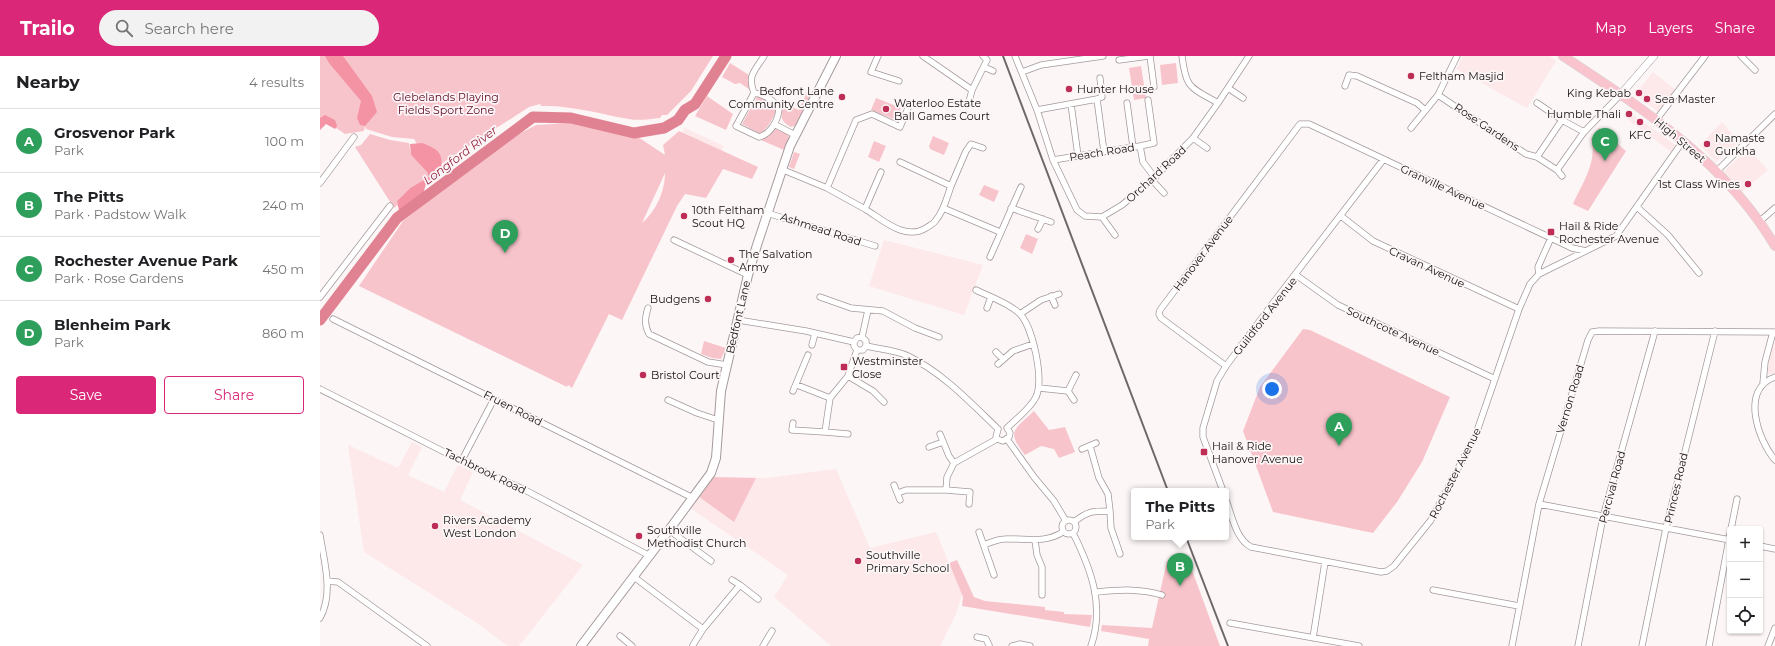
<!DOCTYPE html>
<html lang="en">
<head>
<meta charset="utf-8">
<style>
  body { margin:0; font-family:Montserrat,sans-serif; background:#f2f2f2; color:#202124 }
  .controls { position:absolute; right:12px; bottom:12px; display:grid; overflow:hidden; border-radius:4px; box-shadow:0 1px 3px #0004 }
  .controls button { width:36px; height:36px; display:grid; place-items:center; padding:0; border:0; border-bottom:1px solid #e0e0e0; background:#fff; color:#202124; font:20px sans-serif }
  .you { position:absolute; left:952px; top:333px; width:14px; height:14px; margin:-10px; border:3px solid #fff; border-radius:50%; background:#1a73e8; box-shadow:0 0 0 6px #1a73e833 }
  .badge { display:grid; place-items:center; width:26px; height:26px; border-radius:50%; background:#db2777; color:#fff; font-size:13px; font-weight:700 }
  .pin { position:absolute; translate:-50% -33px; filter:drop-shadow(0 1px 2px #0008) }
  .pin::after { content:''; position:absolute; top:21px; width:14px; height:12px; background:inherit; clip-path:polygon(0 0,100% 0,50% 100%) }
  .popup { position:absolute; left:811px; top:432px; width:98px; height:52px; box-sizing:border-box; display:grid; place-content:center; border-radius:4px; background:#fff; filter:drop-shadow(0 1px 3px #0005); font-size:13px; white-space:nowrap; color:#757577 }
  .popup b { font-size:15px; color:#202124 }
  .popup::after { content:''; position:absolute; left:50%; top:100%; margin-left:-8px; border:8px solid transparent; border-top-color:#fff }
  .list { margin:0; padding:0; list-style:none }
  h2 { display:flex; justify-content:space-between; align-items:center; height:52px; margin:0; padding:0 16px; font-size:17px }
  h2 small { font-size:13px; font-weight:400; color:#757577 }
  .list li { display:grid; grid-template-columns:26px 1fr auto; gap:12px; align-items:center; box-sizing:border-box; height:64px; padding:0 16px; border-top:1px solid #e0e0e0 }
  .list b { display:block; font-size:15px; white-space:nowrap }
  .list p { margin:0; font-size:13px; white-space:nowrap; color:#757577 }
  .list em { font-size:13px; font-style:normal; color:#757577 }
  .actions { display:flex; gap:8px; padding:12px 16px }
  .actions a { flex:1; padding:9px 0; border:1px solid #db2777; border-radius:4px; text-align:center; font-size:14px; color:#db2777 }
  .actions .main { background:#db2777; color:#fff }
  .icon { flex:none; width:22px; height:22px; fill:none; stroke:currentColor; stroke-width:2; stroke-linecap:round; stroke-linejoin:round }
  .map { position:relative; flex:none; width:1455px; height:590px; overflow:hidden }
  header { display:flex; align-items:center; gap:24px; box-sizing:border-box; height:56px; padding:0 20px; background:#db2777; color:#fff }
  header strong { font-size:19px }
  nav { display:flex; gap:22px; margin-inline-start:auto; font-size:14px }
  .search { width:280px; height:36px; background:#f2f2f2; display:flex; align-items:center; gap:10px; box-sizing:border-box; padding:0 14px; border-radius:22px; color:#757577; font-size:15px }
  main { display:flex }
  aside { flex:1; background:#fff }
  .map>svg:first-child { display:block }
</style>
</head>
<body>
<header>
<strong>Trailo</strong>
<div class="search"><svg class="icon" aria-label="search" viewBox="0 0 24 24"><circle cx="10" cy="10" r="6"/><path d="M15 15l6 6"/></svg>Search here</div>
<nav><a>Map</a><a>Layers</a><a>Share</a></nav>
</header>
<main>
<aside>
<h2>Nearby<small>4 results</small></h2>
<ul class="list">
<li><span class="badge" style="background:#2e9e5b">A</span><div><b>Grosvenor Park</b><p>Park</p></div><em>100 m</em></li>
<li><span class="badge" style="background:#2e9e5b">B</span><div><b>The Pitts</b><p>Park · Padstow Walk</p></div><em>240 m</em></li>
<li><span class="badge" style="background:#2e9e5b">C</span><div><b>Rochester Avenue Park</b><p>Park · Rose Gardens</p></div><em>450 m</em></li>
<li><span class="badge" style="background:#2e9e5b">D</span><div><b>Blenheim Park</b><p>Park</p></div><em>860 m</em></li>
</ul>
<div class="actions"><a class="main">Save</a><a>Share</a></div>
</aside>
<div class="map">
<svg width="1455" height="590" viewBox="0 0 1455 590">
  <rect width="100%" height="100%" fill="#fdf6f7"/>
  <path fill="#fde8ea" d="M1143 0H1229L1236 5 1207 52 1136 13Z
    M1333 16 1356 34 1338 56 1315 38Z
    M1307 54 1355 89 1351 96 1303 60Z
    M1402 66 1419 86 1396 106 1380 89Z
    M365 72 404 90 402 95 362 76Z
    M1428 93 1448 114 1422 136 1404 115Z
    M564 184 663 209 644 259 549 230Z
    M1454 282 1455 317 1449 318 1447 316Z
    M92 386 102 391 88 419 124 436 138 409 153 416 140 444 263 509 199 590H188L154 565 44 496 28 389 78 412Z
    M516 413 550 492 616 476 642 539 636 558 620 590H511L454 541 468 519 370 452 391 421 447 422Z"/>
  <path fill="#f8c4cb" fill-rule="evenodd" d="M0 0H393L371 35 347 59H342L340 62C331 63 319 65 309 63 279 58 252 49 221 50L220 48 209 51 112 114 94 83 72 81 46 73 45 70 44 75 25 78 6 65 0 73Z
    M410 7 429 19 433 36 420 27 415 28 402 21Z
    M856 7 858 27 842 29 840 9Z
    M821 10 826 42 814 44 809 12Z
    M487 36 491 38 477 69 471 71C457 63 463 59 462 46L479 54Z
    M438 39 457 50C456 59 447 73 440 78L422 68Z
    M387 40 413 58 406 74 375 60Z
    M556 42 581 52 576 64 551 54Z
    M251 67 315 79 345 99 343 89 359 75 438 111 432 123 403 113 386 142 365 138 357 150 302 264 289 258 252 332 248 329 247 331 39 230 83 165 176 90 216 69ZM345 117C345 135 336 155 322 167Z
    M1279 72 1306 95 1268 155 1253 148C1262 128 1278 105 1271 83Z
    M456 73 468 78 469 83 464 94 441 84Z
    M50 78 70 84 89 87 91 99 107 116 109 121 90 132 77 145 78 149 74 152 35 91 41 89Z
    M613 80 629 87 624 99 610 93 609 90Z
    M554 85 566 90 559 106 548 101Z
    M474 96 480 98 474 113 469 111Z
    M664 129 679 135 674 146 659 139Z
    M706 178 718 183 712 198 700 192Z
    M983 273 990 274 1130 341 1102 406 1077 446 1053 477 953 456 923 375 940 331Z
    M384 285 406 292 401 303 392 302 381 298Z
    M714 355 729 374 745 371 755 396 739 402 734 393 721 390 705 399C686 375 694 374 714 355Z
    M391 421 436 422 414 466 378 440Z
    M866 498 900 590H828L829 583 781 575 782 569 832 572 847 505Z
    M637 504 654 541 665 545 725 551V554L744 556V558L772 559 770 571 642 550 643 541 629 507Z"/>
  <path fill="#f493a3" d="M5 0H23L52 40 57 56 45 70 40 69 37 62 41 45 9 7Z
    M5 59 15 64 17 70 15 73 6 68 0 74V62Z
    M102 87C118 93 124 97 121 115L106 128 103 138 79 155 77 145 90 132 109 121 107 116 91 99 90 88Z"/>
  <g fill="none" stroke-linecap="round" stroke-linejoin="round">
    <path stroke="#e08292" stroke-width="11" d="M0 264 77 162 213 61 251 62 314 77 344 72 358 64 365 54 375 48 406 0"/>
    <defs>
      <path id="minor" d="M558 0 551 16 579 25
        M603 0 652 34
        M695 0 717 54 733 104 757 154 765 160 782 161 802 149 832 124 873 82 898 47
        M830 0 834 31
        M862 0C866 33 870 31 898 47L929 0
        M1421 0 1435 14
        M799 4 829 0
        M664 11 673 15
        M702 16 721 9 783 0
        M1025 30 1029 19 1037 20 1097 47 1105 54
        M908 32 923 42
        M434 37C443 38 456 45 459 53 458 64 451 78 439 81L416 70 434 37C427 19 435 15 444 0
        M1118 39 1206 98 1217 101
        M777 43 784 96
        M649 46 652 34 667 4 663 0
        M807 47 813 91
        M1217 47 1242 64
        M751 48 758 100
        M717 54 777 43 782 41 780 22
        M1336 64 1385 0
        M454 68 475 79
        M1091 72 1118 39 1137 0
        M1264 76 1242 64 1217 101 1237 114 1264 76 1301 38
        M873 82 887 92
        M820 90 834 87 828 44
        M733 104 820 90 823 106 835 122
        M461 113 507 132 545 153 561 116
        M1237 114 1242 120
        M1397 115 1455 58
        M832 124 844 137
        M0 127 34 81
        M631 130 646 95 651 88 663 92
        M507 132 536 64 552 58 580 71 588 52
        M1317 151 1348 179 1379 217
        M623 152 680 176
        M691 152 731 166
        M545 153C563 164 585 185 606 172 610 169 614 168 616 164 624 155 627 141 631 130L580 106
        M447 157 555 190
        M1021 160 1053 185 1199 253
        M782 161 795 179
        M1440 165 1455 152
        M718 173 723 163
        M354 184 428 219
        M670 201 701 131
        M1219 218 1218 211 1231 182
        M976 219 1018 249 1175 323
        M656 234C670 241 687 246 699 257 713 270 724 323 716 341 710 353 696 363 687 372
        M731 240 735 249
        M0 241 70 150
        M500 241 531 252 563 255 595 272 619 281
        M328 252C325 262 324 268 329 278L388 306 407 309
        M667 252 671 241
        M700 258 721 244 739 238
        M13 263 373 442
        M418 264 486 275 534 286
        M542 281 548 254
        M534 286 537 282 542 281 546 285V290
        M534 286V290L537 294H543L546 290
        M492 289 495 277
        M546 290C559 293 576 294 588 300 623 317 650 346 678 373
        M676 296 683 303
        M678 308 693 295 713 288
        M906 310 841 262 839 258 840 254 980 68H989L1231 182 1252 192 1266 195
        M528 320 553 335 564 346
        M1455 321C1420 333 1438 384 1455 404
        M1443 327 1445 306 1453 276
        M477 329 510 342
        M719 332 748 335 754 344
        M0 333 148 408 205 434 330 500
        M473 335 488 299
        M748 335 756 319
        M348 344 377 357 398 364
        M473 367 472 374 505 376
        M678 373 676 381 677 383 683 385 689 381 690 377 687 372
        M528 378 505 376 510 342 528 320 537 294
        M620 378 629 400 634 407
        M687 383 714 421 734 445 746 465
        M609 391 623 386
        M762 393 776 387
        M142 404 174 343
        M574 429 580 444
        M903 435 883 381V372L897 325 906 310 953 247 1063 104
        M578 437 586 434H626
        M906 444C912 460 916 483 931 491L1061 516 1067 515 1074 510 1111 464 1156 378 1199 253 1210 228 1219 218 1296 180 1363 85
        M649 448 650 436 626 434 627 421 634 407 677 383
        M1219 448 1410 484
        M790 455 791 472 800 498
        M742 471a7 7 0 1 1 14 0a7 7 0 1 1-14 0Z
        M754 466C768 455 772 455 790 455L788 438 779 422 770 390
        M1411 473 1417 443
        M349 474 391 505
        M659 476 674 519
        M753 477C771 513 785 550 771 590
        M0 479C4 505 14 537 0 562
        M715 484 717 499 722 511V539
        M664 489C671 486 678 483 685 483 706 482 724 488 743 476
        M1440 490 1455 493
        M314 521 383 573 373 589
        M412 524 420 529
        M7 525 18 526 107 590
        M1113 534 1199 550
        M776 536C799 534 820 532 842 539
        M910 567 1039 590
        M383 573 420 529 438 543
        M300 580 312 590
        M657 581 666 583 669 589
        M993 582 1005 506
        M443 590 452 575
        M692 590 700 588 710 590
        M1192 590 1219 448 1268 284 1272 276 1279 275 1455 276
        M1258 590 1283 461 1335 275
        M1322 590 1346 472 1395 275
        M1389 590 1410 478
        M1448 590 1455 572"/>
      <path id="tertiary" d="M1301 38 1334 0"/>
      <path id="secondary" d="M261 590 349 474 391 417 396 402 401 335 428 219 437 189 470 90 516 0"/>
      <path id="primary" d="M1243 0C1322 52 1406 106 1455 190"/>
    </defs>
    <use href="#minor" stroke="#a4999a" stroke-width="7"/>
    <use href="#tertiary" stroke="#a4999a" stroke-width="8"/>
    <use href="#secondary" stroke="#a4999a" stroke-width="10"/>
    <use href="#primary" stroke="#d5d4d4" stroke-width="10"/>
    <use href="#minor" stroke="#fff" stroke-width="5.5"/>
    <use href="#tertiary" stroke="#fff" stroke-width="7"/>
    <use href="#secondary" stroke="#fff" stroke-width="8"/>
    <use href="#primary" stroke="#f9c4cd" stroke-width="9"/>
    <path stroke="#6e6969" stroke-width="2" d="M683 0 848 435
      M866 481 908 590"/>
  </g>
  <g fill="#bd2e56" stroke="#fdf6f7" stroke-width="1.5">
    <circle cx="1091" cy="20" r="4"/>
    <circle cx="749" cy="33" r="4"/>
    <circle cx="1319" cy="37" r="4"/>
    <circle cx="522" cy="41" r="4"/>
    <circle cx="1327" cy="43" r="4"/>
    <circle cx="566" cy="53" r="4"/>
    <circle cx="1309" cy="58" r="4"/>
    <circle cx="1320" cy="66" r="4"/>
    <circle cx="1387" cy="88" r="4"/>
    <circle cx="1428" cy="128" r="4"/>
    <circle cx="364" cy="160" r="4"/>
    <rect x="1227" y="172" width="8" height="8" rx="2"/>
    <circle cx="411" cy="204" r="4"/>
    <circle cx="388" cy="243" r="4"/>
    <rect x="520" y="307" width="8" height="8" rx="2"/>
    <circle cx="323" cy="319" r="4"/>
    <rect x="880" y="392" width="8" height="8" rx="2"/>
    <circle cx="115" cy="470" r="4"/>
    <circle cx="319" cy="480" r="4"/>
    <circle cx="538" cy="505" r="4"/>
  </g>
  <g text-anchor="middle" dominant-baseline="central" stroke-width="3.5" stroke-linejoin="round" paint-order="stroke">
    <g font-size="11" fill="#141010" stroke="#fdf6f7" text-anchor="start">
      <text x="1099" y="20">Feltham Masjid</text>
      <text x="757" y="33">Hunter House</text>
      <text x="514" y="35" text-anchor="end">Bedfont Lane<tspan x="514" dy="13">Community Centre</tspan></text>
      <text x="1311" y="37" text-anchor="end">King Kebab</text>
      <text x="1335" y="43">Sea Master</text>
      <text x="574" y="47">Waterloo Estate<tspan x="574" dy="13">Ball Games Court</tspan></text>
      <text x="1301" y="58" text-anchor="end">Humble Thali</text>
      <text x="1320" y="79" text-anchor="middle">KFC</text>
      <text x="1395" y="82">Namaste<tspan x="1395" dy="13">Gurkha</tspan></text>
      <text x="1420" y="128" text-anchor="end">1st Class Wines</text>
      <text x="372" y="154">10th Feltham<tspan x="372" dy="13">Scout HQ</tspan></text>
      <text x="1239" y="170">Hail &amp; Ride<tspan x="1239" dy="13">Rochester Avenue</tspan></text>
      <text x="419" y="198">The Salvation<tspan x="419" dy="13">Army</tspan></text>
      <text x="380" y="243" text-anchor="end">Budgens</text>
      <text x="532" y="305">Westminster<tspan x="532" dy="13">Close</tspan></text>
      <text x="331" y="319">Bristol Court</text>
      <text x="892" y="390">Hail &amp; Ride<tspan x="892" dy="13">Hanover Avenue</tspan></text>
      <text x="123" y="464">Rivers Academy<tspan x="123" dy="13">West London</tspan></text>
      <text x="327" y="474">Southville<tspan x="327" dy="13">Methodist Church</tspan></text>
      <text x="546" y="499">Southville<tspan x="546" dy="13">Primary School</tspan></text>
    </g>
    <g font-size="11" fill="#5d0623" stroke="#fdf6f7">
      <text x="126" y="41">Glebelands Playing<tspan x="126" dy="13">Fields Sport Zone</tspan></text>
    </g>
    <g font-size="11" fill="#141010" stroke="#fdf6f7">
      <text transform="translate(1167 71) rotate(34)">Rose Gardens</text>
      <text transform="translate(1360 84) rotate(40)">High Street</text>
      <text transform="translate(782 96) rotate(-9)">Peach Road</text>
      <text transform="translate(836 118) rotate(-43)">Orchard Road</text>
      <text transform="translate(1123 131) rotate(25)">Granville Avenue</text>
      <text transform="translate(501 173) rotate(18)">Ashmead Road</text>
      <text transform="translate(883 197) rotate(-53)">Hanover Avenue</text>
      <text transform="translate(1107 211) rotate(25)">Cravan Avenue</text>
      <text transform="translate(945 260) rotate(-52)">Guildford Avenue</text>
      <text transform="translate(418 261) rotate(-77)">Bedfont Lane</text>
      <text transform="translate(1073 275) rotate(25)">Southcote Avenue</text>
      <text transform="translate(1250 343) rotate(-73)">Vernon Road</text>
      <text transform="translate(193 352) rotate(27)">Fruen Road</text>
      <text transform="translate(165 415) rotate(26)">Tachbrook Road</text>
      <text transform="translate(1135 417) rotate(-63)">Rochester Avenue</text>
      <text transform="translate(1292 431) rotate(-75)">Percival Road</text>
      <text transform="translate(1356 432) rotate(-77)">Princes Road</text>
    </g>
    <g font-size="12" font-style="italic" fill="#932342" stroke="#fdf6f7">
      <text transform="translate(140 99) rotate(-37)">Longford River</text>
    </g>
  </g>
</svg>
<div class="controls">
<button>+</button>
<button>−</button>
<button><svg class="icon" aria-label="locate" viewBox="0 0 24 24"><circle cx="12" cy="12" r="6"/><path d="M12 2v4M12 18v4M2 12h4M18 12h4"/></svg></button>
</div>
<div class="you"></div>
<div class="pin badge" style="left:1019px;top:390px;background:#2e9e5b">A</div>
<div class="pin badge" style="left:860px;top:530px;background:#2e9e5b">B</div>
<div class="popup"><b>The Pitts</b>Park</div>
<div class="pin badge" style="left:1285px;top:105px;background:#2e9e5b">C</div>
<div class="pin badge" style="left:185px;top:197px;background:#2e9e5b">D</div>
</div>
</main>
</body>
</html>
